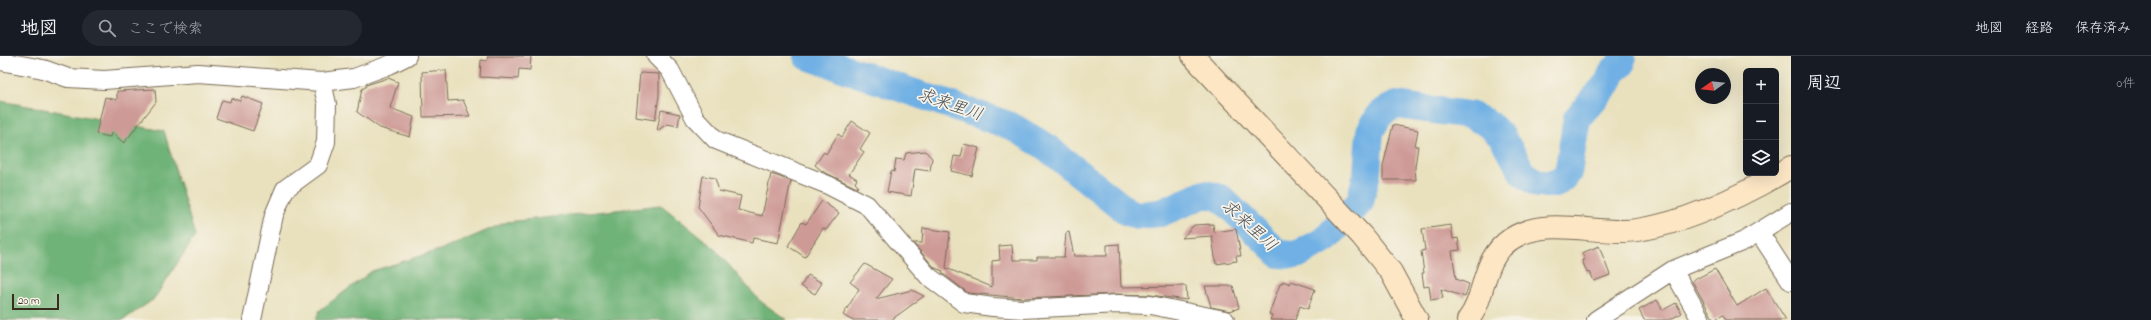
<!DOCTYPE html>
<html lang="ja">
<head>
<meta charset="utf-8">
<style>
  body { margin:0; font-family:"Indie Flower","Klee One",sans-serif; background:#242831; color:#f1f3f6 }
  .controls { position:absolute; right:12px; top:12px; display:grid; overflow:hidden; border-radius:6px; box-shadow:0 4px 16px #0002 }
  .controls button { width:36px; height:36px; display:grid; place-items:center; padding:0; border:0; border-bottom:1px solid #363941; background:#171b24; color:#f1f3f6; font:20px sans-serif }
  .compass { position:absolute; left:1695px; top:12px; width:36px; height:36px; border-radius:50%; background:#171b24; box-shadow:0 4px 16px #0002; rotate:255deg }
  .scale { position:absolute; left:12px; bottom:10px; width:47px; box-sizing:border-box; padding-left:4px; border:2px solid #3b2a1e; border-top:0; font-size:11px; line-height:14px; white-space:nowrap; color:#3b2a1e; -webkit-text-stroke:3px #f7f3e8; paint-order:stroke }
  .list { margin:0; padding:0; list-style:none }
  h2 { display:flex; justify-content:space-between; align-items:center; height:52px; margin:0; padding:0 16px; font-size:17px }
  h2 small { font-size:13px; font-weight:400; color:#9ea1a6 }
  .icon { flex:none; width:22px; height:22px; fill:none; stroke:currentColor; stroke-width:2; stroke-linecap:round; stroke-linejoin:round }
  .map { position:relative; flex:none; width:1791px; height:264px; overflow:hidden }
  header { display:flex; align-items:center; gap:24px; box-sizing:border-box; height:56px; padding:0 20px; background:#171b24; border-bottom:1px solid #363941 }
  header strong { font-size:19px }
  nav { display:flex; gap:22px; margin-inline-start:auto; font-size:14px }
  .search { width:280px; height:36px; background:#242831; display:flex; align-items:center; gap:10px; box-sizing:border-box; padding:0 14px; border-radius:22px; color:#9ea1a6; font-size:15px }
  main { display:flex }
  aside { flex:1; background:#171b24 }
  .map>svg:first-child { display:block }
</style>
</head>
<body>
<header>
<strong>地図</strong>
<div class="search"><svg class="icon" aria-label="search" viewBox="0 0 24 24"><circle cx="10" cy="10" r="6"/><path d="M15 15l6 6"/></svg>ここで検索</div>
<nav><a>地図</a><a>経路</a><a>保存済み</a></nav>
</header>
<main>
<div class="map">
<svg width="1791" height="264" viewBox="0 0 1791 264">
  <rect width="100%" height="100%" fill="#f7f3e8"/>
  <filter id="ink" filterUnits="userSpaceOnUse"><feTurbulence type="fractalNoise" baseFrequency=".025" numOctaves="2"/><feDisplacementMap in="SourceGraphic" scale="8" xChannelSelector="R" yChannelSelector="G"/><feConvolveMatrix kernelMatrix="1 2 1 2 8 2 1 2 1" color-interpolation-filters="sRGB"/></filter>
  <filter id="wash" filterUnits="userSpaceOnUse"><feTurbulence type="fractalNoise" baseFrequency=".012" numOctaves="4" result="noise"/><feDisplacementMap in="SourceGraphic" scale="16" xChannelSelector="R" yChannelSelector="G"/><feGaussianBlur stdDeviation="0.9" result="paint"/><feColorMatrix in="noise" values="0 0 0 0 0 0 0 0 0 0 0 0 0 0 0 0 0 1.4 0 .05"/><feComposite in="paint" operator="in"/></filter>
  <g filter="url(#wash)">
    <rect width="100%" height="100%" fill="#e9e1be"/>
    <path fill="#6fb378" stroke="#556e4b" d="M0 45 164 75 195 180 154 243 123 264H0Z
      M661 149 713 191 760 245 787 264H316L319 255 372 215 446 192 507 166Z"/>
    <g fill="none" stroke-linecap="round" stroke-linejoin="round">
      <path stroke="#70b0e4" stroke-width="28" d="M807 0 1011 70 1045 90 1128 156 1138 159 1160 157 1205 138 1221 142 1279 198 1297 199 1325 184 1360 146 1367 117 1370 75 1381 57 1396 49 1470 59 1489 68 1502 81 1523 117 1538 128H1556L1568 117 1577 62 1608 27 1613 15 1621 9 1622 0"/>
    </g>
    <g id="blocks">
      <path fill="#ce9a96" d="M488 0H531L530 14 519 13 518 23 480 21 481 4 487 5Z
        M446 14 448 45 463 44 470 60 423 61 422 16Z
        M640 17 659 18V40L655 64 636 61Z
        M388 22 398 26 390 52 414 61 410 81 380 72 357 56 362 33 366 31V29Z
        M155 33 156 46 124 87 111 76 110 81 96 78 105 41 117 44V35Z
        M242 40 263 48 253 75 216 62 222 44 230 46 231 42 240 45Z
        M661 54 680 58 678 70 667 68 657 75Z
        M852 65 870 77 860 93 864 96 849 118 857 123 855 127 858 130 857 132 822 115 815 109 824 96 826 98 838 78 842 81Z
        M1393 69 1418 74 1415 90H1418L1415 111 1416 124H1383V110Z
        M964 88 979 92 972 120 951 115 954 100 961 101Z
        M925 95 932 102 930 115 915 113 911 140 887 136 891 115 894 116 896 103 904 104 906 97Z
        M771 118 791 125 778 187 753 182 752 187 719 179 698 151 703 120 715 122 719 135 741 140 738 154 762 160Z
        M822 145 839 157 826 174 823 172 805 201 788 190 802 166 806 168Z
        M1213 168 1214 176 1236 173 1241 200H1236L1237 205 1216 208 1212 180 1182 182 1194 169Z
        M1451 169 1453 183 1458 182 1460 194 1452 195 1456 223 1469 228 1465 241 1441 233 1443 242 1431 244 1429 230 1424 231 1422 217H1424L1421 195 1425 194 1422 173Z
        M923 172 950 176 946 212 992 231V205L1000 204 999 190 1012 189 1013 204H1037V201H1064L1066 177 1069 176 1074 200H1107V189L1119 188 1121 231 1186 230 1187 244 1150 239 1117 238 1023 242 968 237 942 217 943 215 935 212 913 187H922Z
        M1599 190 1610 219 1594 225 1590 216 1587 217 1582 204 1585 203 1582 197Z
        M865 208 892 223 876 243 912 234 924 240 891 264H851L843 259 859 233 850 226Z
        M1715 213 1737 250 1766 232 1786 264H1726L1723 259 1714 264 1692 225Z
        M808 219 822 227 815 238 801 230Z
        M1283 225 1290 228 1291 225 1315 233 1308 253 1300 250 1295 264H1270L1272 259 1269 258 1280 228H1282Z
        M1205 230H1233L1239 252 1230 255 1211 251Z
        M1657 244 1663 254 1676 247 1682 257 1669 264H1644L1639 254Z"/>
    </g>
  </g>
  <g filter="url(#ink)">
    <use href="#blocks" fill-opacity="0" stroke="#786a56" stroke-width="1"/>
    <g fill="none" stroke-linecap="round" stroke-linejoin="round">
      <defs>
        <path id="street" d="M656 0 670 14 695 62 716 84 828 129 867 149 928 220 964 247 993 251 1023 253 1118 248 1150 249 1225 264
          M0 5 43 13 68 22 104 24 198 17 322 26 354 22 389 9 407 0
          M1759 176 1791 225
          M1673 214 1701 264
          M252 264 274 159 285 133 318 109 326 86 327 48 322 26
          M1596 264 1673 214 1744 185 1791 156"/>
        <path id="secondary" d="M1193 0 1362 180 1391 216 1417 264
          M1468 264C1487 240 1480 204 1511 183 1547 159 1597 180 1637 174 1687 167 1747 137 1791 111"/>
      </defs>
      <use href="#street" stroke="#786a56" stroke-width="20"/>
      <use href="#secondary" stroke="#786a56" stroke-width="24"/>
      <use href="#street" stroke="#fff" stroke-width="18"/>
      <use href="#secondary" stroke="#fce6c4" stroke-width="22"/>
    </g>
  </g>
  <g text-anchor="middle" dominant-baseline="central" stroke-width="3.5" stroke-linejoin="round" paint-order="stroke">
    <g font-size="17" font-style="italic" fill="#4b5259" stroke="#f7f3e8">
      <text transform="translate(950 49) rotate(19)">求来里川</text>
      <text transform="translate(1249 170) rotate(42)">求来里川</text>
    </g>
  </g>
</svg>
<div class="controls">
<button>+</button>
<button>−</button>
<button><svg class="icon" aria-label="layers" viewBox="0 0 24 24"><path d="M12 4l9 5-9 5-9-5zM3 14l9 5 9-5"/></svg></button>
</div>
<svg class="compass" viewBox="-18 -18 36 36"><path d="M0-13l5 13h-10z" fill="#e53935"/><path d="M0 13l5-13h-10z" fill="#9ea1a6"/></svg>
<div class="scale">20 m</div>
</div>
<aside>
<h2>周辺<small>0件</small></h2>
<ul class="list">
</ul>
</aside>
</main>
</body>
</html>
